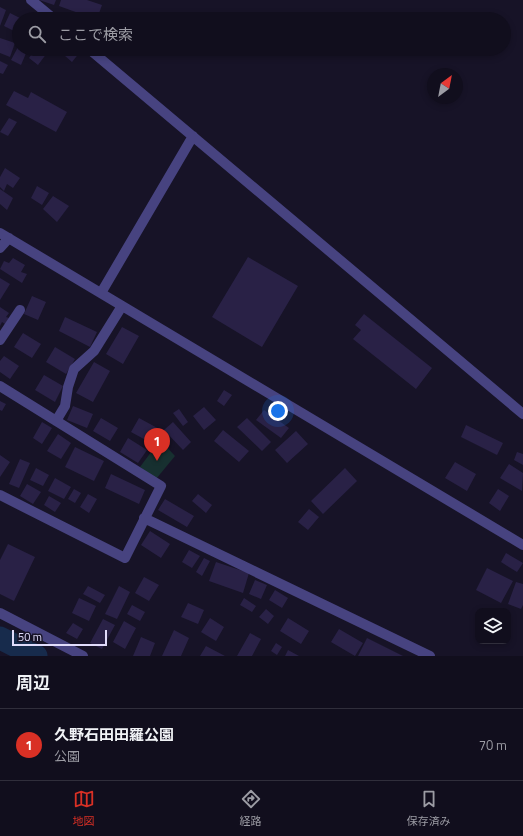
<!DOCTYPE html>
<html lang="ja">
<head>
<meta charset="utf-8">
<style>
  body { margin:0; font-family:"Titillium Web","Noto Sans JP",sans-serif; background:#1a1726; color:#f1f3f6 }
  .controls { position:absolute; right:12px; bottom:12px; display:grid; overflow:hidden; border-radius:8px; box-shadow:0 2px 6px #0003 }
  .controls button { width:36px; height:36px; display:grid; place-items:center; padding:0; border:0; border-bottom:1px solid #302e3b; background:#110e1d; color:#f1f3f6; font:20px sans-serif }
  .compass { position:absolute; left:427px; top:68px; width:36px; height:36px; border-radius:50%; background:#110e1d; box-shadow:0 2px 6px #0003; rotate:32deg }
  .scale { position:absolute; left:12px; bottom:10px; width:95px; box-sizing:border-box; padding-left:4px; border:2px solid #e1dcfb; border-top:0; font-size:11px; line-height:14px; white-space:nowrap; color:#e1dcfb; -webkit-text-stroke:3px #171327; paint-order:stroke }
  .you { position:absolute; left:278px; top:411px; width:14px; height:14px; margin:-10px; border:3px solid #fff; border-radius:50%; background:#1a73e8; box-shadow:0 0 0 6px #1a73e833 }
  .badge { display:grid; place-items:center; width:26px; height:26px; border-radius:50%; background:#d93025; color:#fff; font-size:13px; font-weight:700 }
  .pin { position:absolute; translate:-50% -33px; filter:drop-shadow(0 1px 2px #0008) }
  .pin::after { content:''; position:absolute; top:21px; width:14px; height:12px; background:inherit; clip-path:polygon(0 0,100% 0,50% 100%) }
  .list { margin:0; padding:0; list-style:none }
  h2 { display:flex; justify-content:space-between; align-items:center; height:52px; margin:0; padding:0 16px; font-size:17px }
  h2 small { font-size:13px; font-weight:400; color:#9c9ca4 }
  .list li { display:grid; grid-template-columns:26px 1fr auto; gap:12px; align-items:center; box-sizing:border-box; height:72px; padding:0 16px; border-top:1px solid #302e3b }
  .list b { display:block; font-size:15px; white-space:nowrap }
  .list p { margin:0; font-size:13px; white-space:nowrap; color:#9c9ca4 }
  .list em { font-size:13px; font-style:normal; color:#9c9ca4 }
  .icon { flex:none; width:22px; height:22px; fill:none; stroke:currentColor; stroke-width:2; stroke-linecap:round; stroke-linejoin:round }
  .map { position:relative; flex:none; width:523px; height:656px; overflow:hidden }
  .search { position:absolute; background:#110e1d; box-shadow:0 2px 6px #0003; left:12px; right:12px; top:12px; height:44px; display:flex; align-items:center; gap:10px; box-sizing:border-box; padding:0 14px; border-radius:22px; color:#9c9ca4; font-size:15px }
  .sheet { height:124px; background:#110e1d }
  nav { display:flex; justify-content:space-around; align-items:center; box-sizing:border-box; height:56px; border-top:1px solid #302e3b; background:#110e1d; font-size:11px; color:#9c9ca4 }
  nav a { display:grid; justify-items:center; gap:2px }
  nav .on { color:#d93025 }
  .map>svg:first-child { display:block }
</style>
</head>
<body>
<div class="map">
<svg width="523" height="656" viewBox="0 0 523 656">
  <rect width="100%" height="100%" fill="#171327"/>
  <path fill="#173030" d="M160 440 175 456 156 479 140 467Z"/>
  <g fill="none" stroke-linecap="round" stroke-linejoin="round">
    <path stroke="#172b4c" stroke-width="23" d="M0 638 36 656"/>
  </g>
  <path fill="#292146" d="M39 0H56L54 5Z
    M61 0H87L102 5 97 19H95L59 6Z
    M0 7 6 10 0 26Z
    M10 13 22 19H19V30L18 33 4 26Z
    M0 38 15 43 10 57 0 53Z
    M18 47 19 49 27 51 21 65 11 60Z
    M35 49H42L47 53 38 65 29 58Z
    M57 49H76L80 52 72 62Z
    M0 61 8 65 3 74 0 73Z
    M14 91 28 98 31 92 67 112 56 132 6 105Z
    M9 118 17 122 8 136 0 132Z
    M5 168 20 178 13 188 7 184 4 191 0 187V177Z
    M37 186 49 193 42 205 31 198Z
    M0 189 13 198 7 210 0 204Z
    M53 196 69 206 57 222 43 209Z
    M248 257 298 286 262 347 212 317Z
    M13 258 25 265 21 272 27 274 22 283 0 269 4 261 9 263Z
    M0 278 10 284 0 300Z
    M32 296 46 302 38 320 24 314Z
    M0 307 9 313 6 317 9 318 5 324 2 322 0 326Z
    M364 314 432 368 416 389 353 339 361 330 355 325Z
    M65 317 97 332 90 347 59 331Z
    M122 327 139 336 123 364 106 354Z
    M23 333 41 344 32 358 14 347Z
    M55 347 75 359 66 374 46 362Z
    M4 356 19 366 10 379 0 372V361Z
    M94 362 110 371 93 402 76 393Z
    M44 375 63 386 55 402 35 390Z
    M224 390 232 395 224 406 217 401Z
    M0 401 6 404 2 411 0 410Z
    M73 406 93 414 87 428 67 420Z
    M204 407 216 420 204 430 193 416Z
    M179 409 188 422 183 426 173 413Z
    M264 410 289 428 281 438 256 420Z
    M101 418 118 428 110 441 93 431Z
    M139 418 161 430 153 444 131 432Z
    M247 418 271 442 262 451 237 427Z
    M42 422 52 428 42 444 33 438Z
    M173 422 191 442 183 450 164 430Z
    M466 425 503 443 497 455 461 437Z
    M223 430 249 451 239 462 214 441Z
    M296 431 308 444 287 463 275 450Z
    M58 434 71 443 61 459 47 451Z
    M128 438 147 450 138 463 120 452Z
    M75 447 104 461 94 481 65 467Z
    M517 452 523 454V465L514 460Z
    M0 455 10 462 0 477Z
    M20 459 30 463 19 488 9 484Z
    M455 462 476 474 467 491 445 478Z
    M509 464 523 473 522 491 500 478Z
    M36 468 49 475 43 486 30 480Z
    M345 468 357 481 323 514 311 501Z
    M111 474 145 490 139 504 105 488Z
    M55 478 71 487 64 499 48 491Z
    M27 484 41 492 33 504 20 496Z
    M74 489 81 493 75 503 68 499Z
    M498 489 509 496 500 511 489 503Z
    M88 494 97 499 89 513 80 507Z
    M198 494 212 505 206 513 192 501Z
    M49 496 61 503 55 512 44 505Z
    M165 499 194 516 187 527 158 510Z
    M309 509 319 517 308 530 298 522Z
    M150 531 170 544 161 558 141 545Z
    M8 544 35 557 14 601 0 594V560Z
    M189 550 200 556 192 568 182 562Z
    M506 553 523 563 517 572 501 562Z
    M204 558 210 561 202 576 196 572Z
    M216 562 249 573 243 593 209 581Z
    M487 568 513 581 501 603 476 590Z
    M144 577 159 585 149 601 135 593Z
    M255 580 267 585 261 599 249 594Z
    M516 582 523 584V605L521 609 508 604Z
    M88 586 105 595 100 603 83 594Z
    M119 586 130 592 117 619 105 614Z
    M275 590 288 598 282 608 269 600Z
    M79 598 96 606 89 621 72 613Z
    M244 598 256 606 252 612 240 605Z
    M188 603 204 610 198 624 181 617Z
    M132 605 145 612 140 621 127 614Z
    M266 609 274 616 268 624 259 617Z
    M210 618 224 627 216 641 201 632Z
    M288 618 309 631 301 644 280 631Z
    M103 619 115 625 102 649 90 643Z
    M124 621 136 628 125 649 113 642Z
    M73 623 83 629 77 639 66 633Z
    M339 629 363 643 355 656 331 642Z
    M174 630 189 638 181 656H162Z
    M250 633 261 639 252 656H237Z
    M141 637 155 643 150 656H133Z
    M367 638 403 656H358Z
    M276 643 282 647 277 655 271 651Z
    M206 646 225 656H200Z
    M288 650 299 656H285Z"/>
  <g fill="none" stroke-linecap="round" stroke-linejoin="round">
    <path stroke="#474380" stroke-width="10" d="M31 0 54 19
      M89 49 523 414
      M0 233 523 545
      M0 248 9 238
      M101 293 193 136
      M0 340 20 310
      M0 386 161 486 125 558 0 495
      M56 421 65 406 68 387 74 369 94 351 122 306
      M144 518 430 656
      M0 613 83 656"/>
  </g>
</svg>
<div class="controls">
<button><svg class="icon" aria-label="layers" viewBox="0 0 24 24"><path d="M12 4l9 5-9 5-9-5zM3 14l9 5 9-5"/></svg></button>
</div>
<svg class="compass" viewBox="-18 -18 36 36"><path d="M0-13l5 13h-10z" fill="#e53935"/><path d="M0 13l5-13h-10z" fill="#9c9ca4"/></svg>
<div class="scale">50 m</div>
<div class="you"></div>
<div class="pin badge" style="left:157px;top:461px">1</div>
<div class="search"><svg class="icon" aria-label="search" viewBox="0 0 24 24"><circle cx="10" cy="10" r="6"/><path d="M15 15l6 6"/></svg>ここで検索</div>
</div>
<section class="sheet">
<h2>周辺<small></small></h2>
<ul class="list">
<li><span class="badge">1</span><div><b>久野石田田羅公園</b><p>公園</p></div><em>70 m</em></li>
</ul>
</section>
<nav>
<a class="on"><svg class="icon" aria-label="map" viewBox="0 0 24 24"><path d="M3 6l6-2 6 2 6-2v14l-6 2-6-2-6 2zM9 4v14M15 6v14"/></svg>地図</a>
<a><svg class="icon" aria-label="directions" viewBox="0 0 24 24"><path d="M12 3l9 9-9 9-9-9zM9 14v-3h6M13 9l2 2-2 2"/></svg>経路</a>
<a><svg class="icon" aria-label="saved" viewBox="0 0 24 24"><path d="M7 4h10v16l-5-4-5 4z"/></svg>保存済み</a>
</nav>
</body>
</html>
